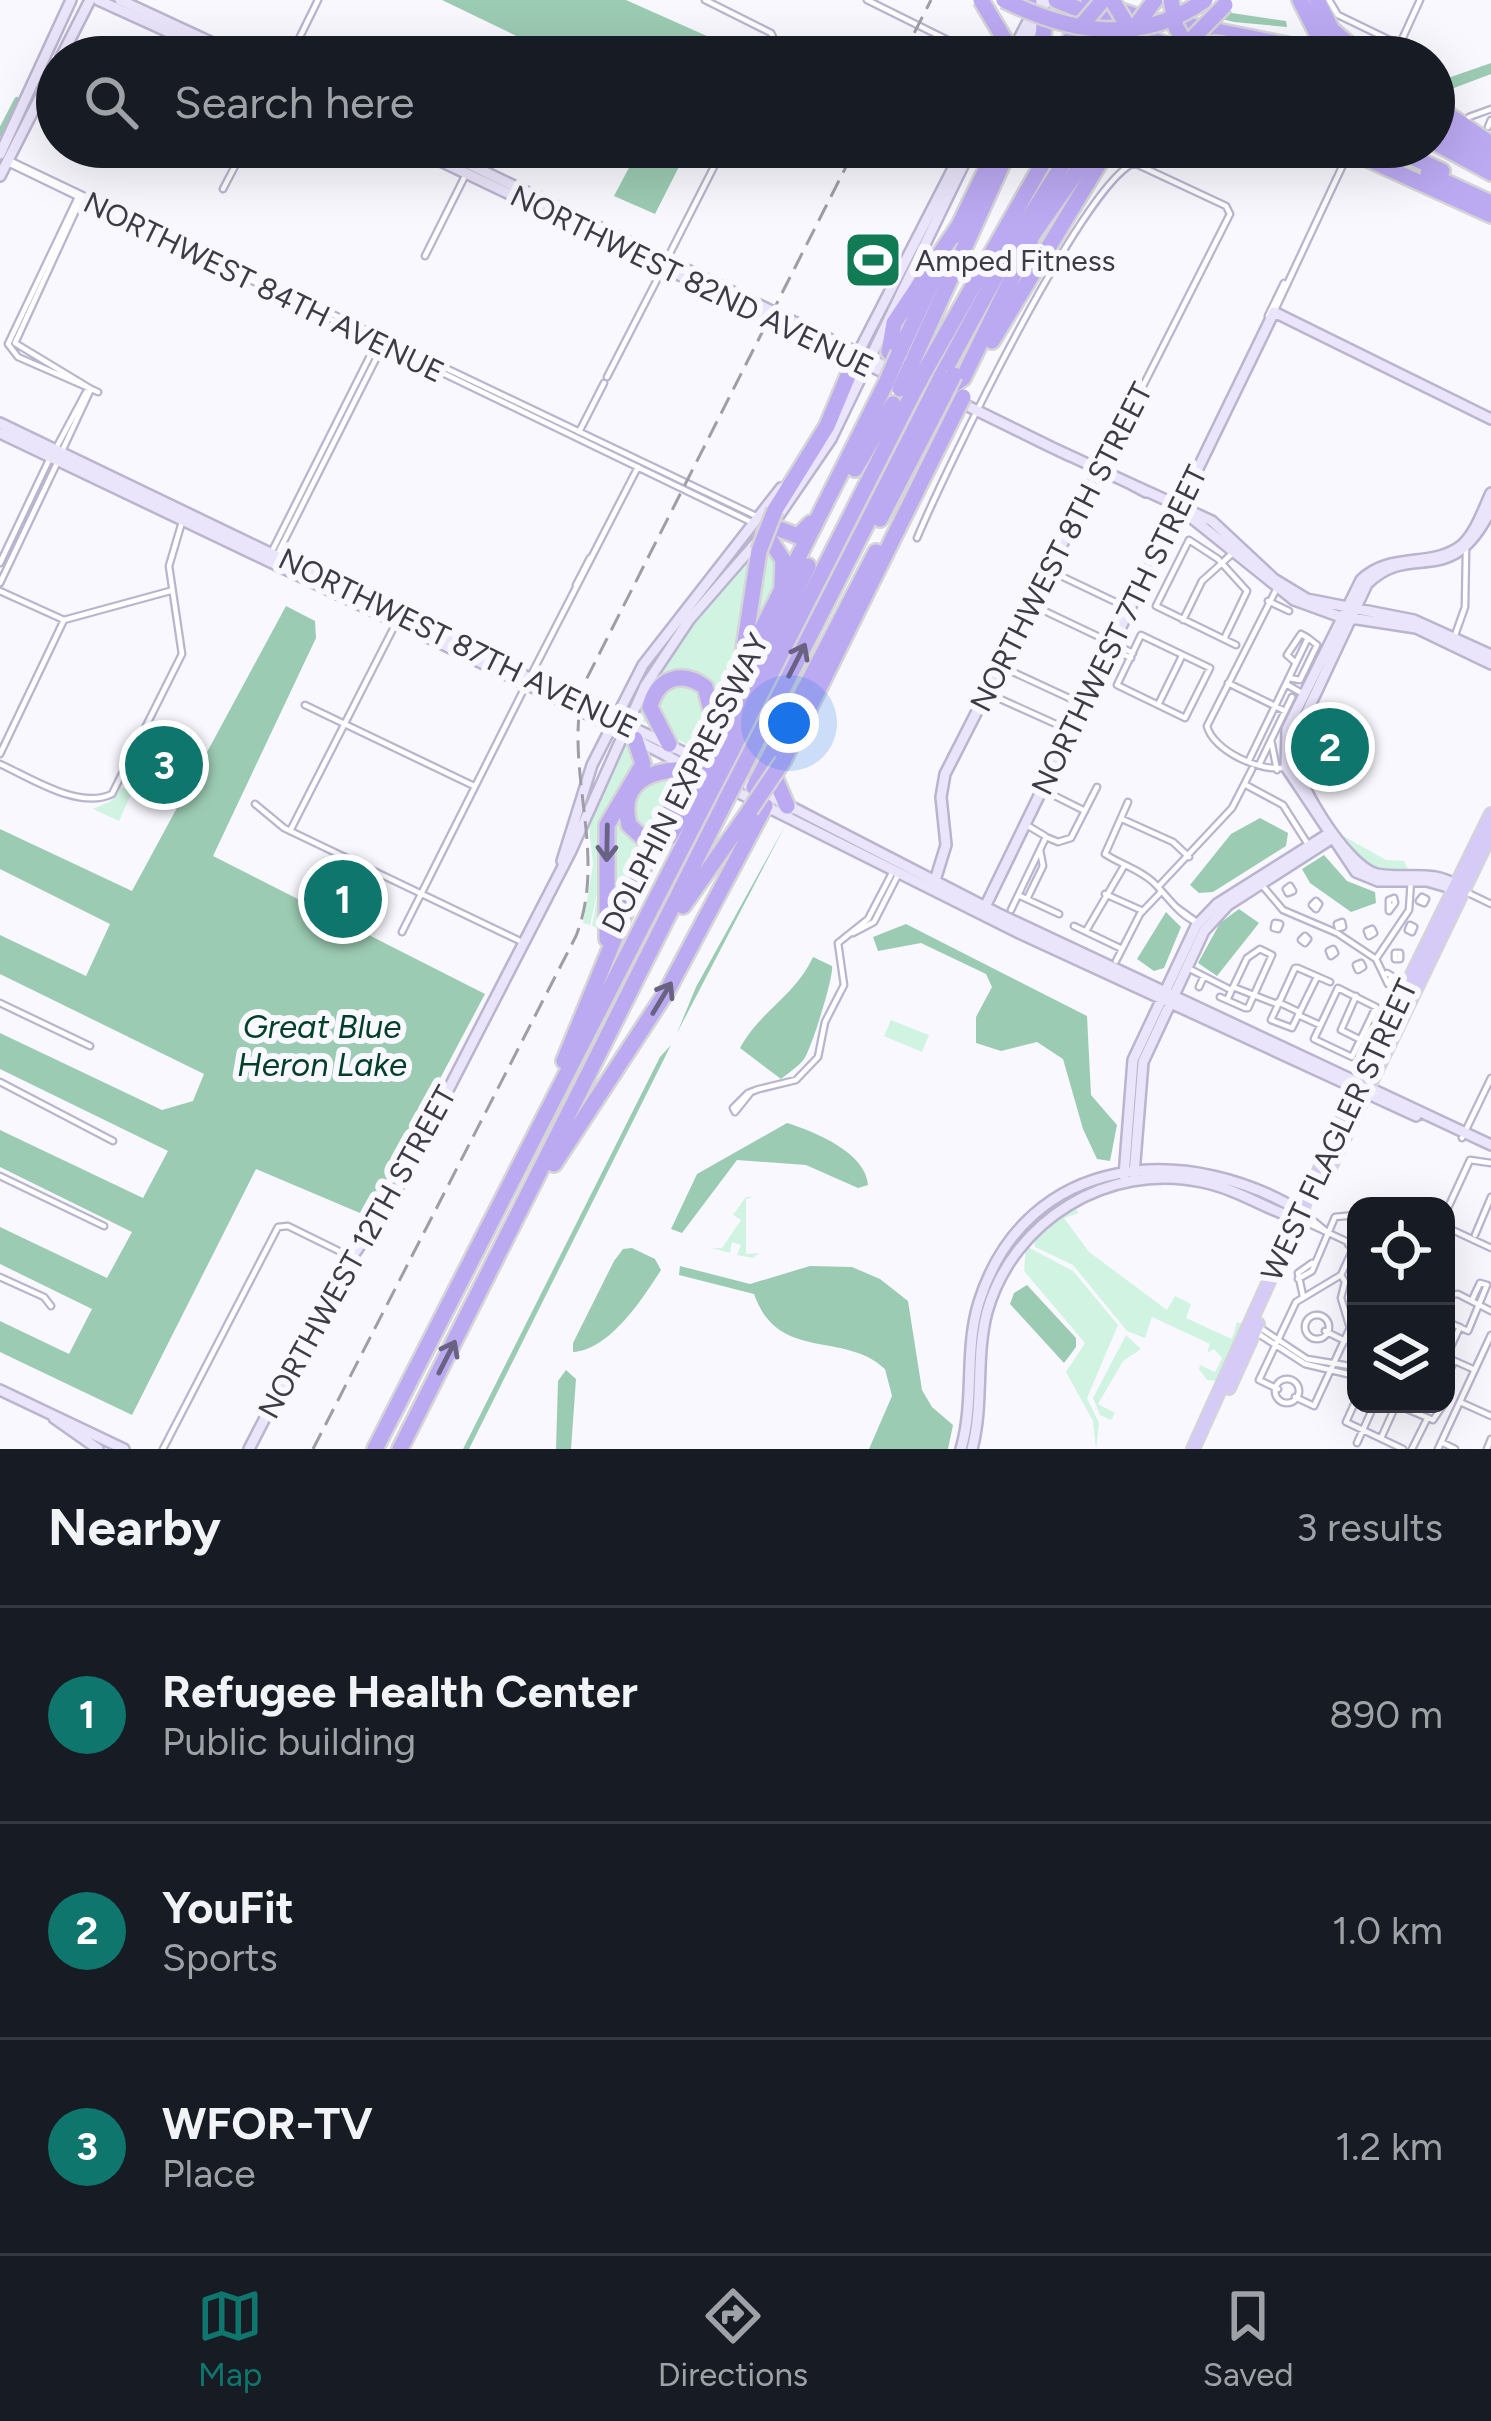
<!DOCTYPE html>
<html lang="en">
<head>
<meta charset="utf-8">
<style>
  body { margin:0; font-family:Figtree,sans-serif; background:#20242c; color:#f1f3f6 }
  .controls { position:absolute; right:36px; bottom:36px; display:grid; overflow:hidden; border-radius:24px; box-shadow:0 12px 48px #0002 }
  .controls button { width:108px; height:108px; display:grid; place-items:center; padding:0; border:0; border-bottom:3px solid #363941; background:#171b24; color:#f1f3f6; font:60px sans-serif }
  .you { position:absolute; left:789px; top:723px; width:42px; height:42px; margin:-30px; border:9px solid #fff; border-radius:50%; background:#1a73e8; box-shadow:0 0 0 18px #1a73e833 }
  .badge { display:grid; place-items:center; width:78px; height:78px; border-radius:50%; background:#0f766e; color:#fff; font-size:39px; font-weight:700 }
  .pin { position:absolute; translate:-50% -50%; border:6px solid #fff; box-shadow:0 3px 12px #0006 }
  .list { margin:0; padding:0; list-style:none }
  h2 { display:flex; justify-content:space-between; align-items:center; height:156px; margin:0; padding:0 48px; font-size:51px }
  h2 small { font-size:39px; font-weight:400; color:#9ea1a6 }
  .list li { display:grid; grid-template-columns:78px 1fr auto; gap:36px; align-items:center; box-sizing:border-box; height:216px; padding:0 48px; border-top:3px solid #363941 }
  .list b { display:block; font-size:45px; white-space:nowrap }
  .list p { margin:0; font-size:39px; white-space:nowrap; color:#9ea1a6 }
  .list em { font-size:39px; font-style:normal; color:#9ea1a6 }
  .icon { flex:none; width:66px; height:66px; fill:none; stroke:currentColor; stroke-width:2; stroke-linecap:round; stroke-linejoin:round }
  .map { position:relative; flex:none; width:1491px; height:1449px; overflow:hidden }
  .search { position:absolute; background:#171b24; box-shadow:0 12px 48px #0002; left:36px; right:36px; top:36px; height:132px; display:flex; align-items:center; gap:30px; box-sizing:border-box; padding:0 42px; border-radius:66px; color:#9ea1a6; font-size:45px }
  .sheet { height:804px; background:#171b24 }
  nav { display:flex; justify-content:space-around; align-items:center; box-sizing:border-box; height:168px; border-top:3px solid #363941; background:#171b24; font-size:33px; color:#9ea1a6 }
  nav a { display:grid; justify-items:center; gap:6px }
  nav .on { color:#0f766e }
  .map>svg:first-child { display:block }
</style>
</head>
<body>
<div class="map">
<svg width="1491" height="1449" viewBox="0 0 1491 1449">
  <rect width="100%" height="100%" fill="#f9f8fe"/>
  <path fill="#d1f4e2" d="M769 538 783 576 746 657Z
    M757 549 737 667 725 693 714 697 673 676 648 718 654 729 639 718 647 694 639 704 679 638Z
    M692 680 711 714 694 748 667 734 652 706 658 692Z
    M630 742 641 754 616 799 606 931 592 926 600 880 590 925 583 923 593 864 588 819 620 748Z
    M682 773 651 839 633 828 636 787Z
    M121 787 132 792 119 821 93 809 111 801Z
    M624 811 649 842 609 936 607 832Z
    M1338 833 1386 860 1404 861 1408 869C1374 877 1355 860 1338 833Z
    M891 1020 929 1035 922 1052 884 1036Z
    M746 1197H754L746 1199V1254L759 1253 753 1258 737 1255 741 1245 732 1242 730 1253 712 1248H722L741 1220 733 1215Z
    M1073 1206 1079 1213 1064 1218 1089 1252 1167 1310 1175 1296 1191 1304 1186 1318 1232 1339 1237 1322 1243 1324 1218 1381 1207 1380 1199 1369 1200 1365 1215 1372 1222 1358 1214 1349 1207 1353 1210 1344 1152 1317 1145 1338 1127 1331 1073 1265 1035 1247 1033 1236Z
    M1026 1246 1073 1271 1118 1325 1087 1398 1099 1423 1096 1449 1093 1421 1066 1372 1085 1343 1024 1271Z
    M1126 1335 1141 1349 1123 1361 1098 1404 1115 1413 1111 1420 1100 1415 1093 1398Z"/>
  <path fill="#9ccbb3" d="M442 0H626L727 45 733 57H560Z
    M1144 0 1286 21 1287 27 1234 22Z
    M1491 63V74L1454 88 1434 87V76L1448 78Z
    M640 147H689L655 214 614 196Z
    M286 606 315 621 316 638 213 856 485 994 367 1216 256 1169 132 1415 0 1352V1321L69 1354 92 1309 0 1264V1227L107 1278 132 1232 0 1167V1130L143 1198 168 1151 0 1069V1033L162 1110 193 1101 204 1074 0 974V935L86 976 110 924 0 869V829L132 891Z
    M1260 818 1288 833 1286 846 1213 892 1199 893 1190 885 1231 834Z
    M786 824 677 1033 696 987Z
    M1324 855 1347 881 1375 892 1376 903 1351 912 1310 883 1302 869Z
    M1239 909 1259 923 1217 976 1198 963 1220 923Z
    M1166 912 1181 927 1164 968 1154 971 1137 959Z
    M906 924 1087 1016 1091 1095 1117 1125 1110 1161 1097 1159 1083 1129 1063 1059 1037 1042 1001 1051 976 1043V1017L992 987 986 974 921 943 878 951 873 937Z
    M813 957 832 966C834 977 811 1050 804 1059 798 1067 788 1073 781 1079L740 1048C760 1011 795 996 813 957Z
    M671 1045 469 1449H463L660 1057Z
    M787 1123C816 1132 866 1153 868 1185L858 1188 806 1165 737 1160 682 1233 671 1229 697 1174Z
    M632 1248 655 1259 661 1270C643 1298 610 1350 573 1352V1343L614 1261 623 1249Z
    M680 1266 750 1284 810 1266 852 1267 880 1279 908 1301 922 1390 932 1407 953 1425 948 1449H869L892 1396 885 1369C844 1330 778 1363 754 1294L679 1275Z
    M1027 1285 1076 1338V1347L1064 1363 1010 1304 1014 1293Z
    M566 1370 576 1379 571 1449H556L558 1381Z"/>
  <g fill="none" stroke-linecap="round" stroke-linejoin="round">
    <path stroke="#9ccbb3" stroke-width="6" d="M0 133 17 100"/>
    <defs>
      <path id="street" d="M705 0 771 33 776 43 770 57
        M867 0 982 57
        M1329 0 1338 15 1400 45
        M290 57 318 0
        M1394 57 1420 0
        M1469 117 1491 109
        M1488 127 1491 120
        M9 160 756 516
        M10 164 751 522
        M223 189 245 147
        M79 195 8 344 18 357 98 392
        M82 197 15 343 91 389
        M425 256 466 174
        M667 259 724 147
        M1275 310 1349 152
        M1268 316 1284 283
        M607 377 662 270
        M579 432 604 383
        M63 449 91 389
        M55 450 86 392
        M917 538C944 474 1082 185 1134 163L1226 206 1230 214 1101 469
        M1234 551 1222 563 1234 552
        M270 555 378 340
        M276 557 384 343
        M0 563 49 460
        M1061 576 1126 607
        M0 583 59 459
        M576 585 590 558
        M1276 590 1207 726C1213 751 1263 774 1287 767
        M0 591 64 620 170 591
        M1268 601 1289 611
        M1032 605 1133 653
        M1183 620 1202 581 1222 563
        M1141 635 1210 668 1185 718 1117 685Z
        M1454 638 1465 607 1466 550
        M1224 639 1247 591 1218 559 1189 540 1156 606 1236 645
        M1110 648 1131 658
        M1000 666 1082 704
        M531 675 638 467
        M1289 678 1300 680 1317 645 1308 638
        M1228 683 1285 711
        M1286 684 1305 695
        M987 693 1069 730
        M305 705 474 786
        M1158 705 1182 656
        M1271 740 1292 697
        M0 754 64 620
        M1249 760 1308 638 1301 634 1287 655 1296 663
        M0 764C31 778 79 810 112 794L182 654 169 566 182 522
        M1259 765 1271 740 1277 770
        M1246 785 1283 805 1309 846
        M1053 795 1085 811
        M1128 802 1105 854C1120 864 1143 871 1155 884 1169 898 1179 915 1198 923L1176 907
        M255 804 284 828 520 941
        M1122 819 1173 842 1189 857
        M1025 824 1045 836
        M290 831 395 625
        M1046 837 1058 842 1071 838 1097 787
        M1261 884 1283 910 1337 933 1376 959 1388 984 1392 976 1387 973
        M1290 886 1293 891 1288 893 1286 889Z
        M1158 887 1232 808 1252 769
        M1464 891 1491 904
        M1105 894 1143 911
        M1018 895 1059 914
        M1422 897 1426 899 1424 903 1419 901Z
        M1394 898 1395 903 1389 911V900Z
        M1027 899 1043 866 1040 850
        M1316 901 1319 904 1316 909 1312 905Z
        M1011 910 1046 837
        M1342 922 1343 927 1338 928 1337 924Z
        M1275 923 1280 924 1278 929 1274 928Z
        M1410 925 1414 927 1412 932 1408 930Z
        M1074 926 1122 949
        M1372 929 1374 933 1369 936 1367 931Z
        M1086 931 1124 866
        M402 932 526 685
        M853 933 874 922 898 875
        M1305 936 1308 939 1305 943 1301 940Z
        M1333 949 1335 953 1331 956 1329 951Z
        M1395 953H1400V959H1395Z
        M1376 959 1409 910 1411 880
        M1116 961 1140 914 1161 892
        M1361 963 1363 967 1358 970 1356 965Z
        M1186 967 1229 989
        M1317 977 1292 1028 1271 1020 1295 968H1298L1330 982
        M1199 987 1204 976
        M1233 987 1277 1004
        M1338 988 1376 1007 1352 1057 1314 1039Z
        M1356 996 1341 1030 1361 1040
        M1220 997 1245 1008H1248L1272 955 1260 949 1247 958 1227 1000
        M1278 1002 1299 1012
        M0 1003 90 1046
        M1298 1015 1320 1025
        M0 1082 113 1141
        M751 1092 735 1112 733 1108 748 1093C752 1092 755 1090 759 1089L796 1080 818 1057 825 1022 844 985 838 943 868 919 892 873
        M1462 1138 1491 1078
        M0 1176 104 1226
        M1446 1212 1470 1160 1491 1163
        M1309 1217 1327 1232
        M1305 1222 1348 1242
        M1446 1227 1491 1248
        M1475 1235 1491 1197
        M1356 1238 1348 1244 1356 1252
        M0 1277 44 1297 51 1306
        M1298 1279 1312 1271 1335 1217 1356 1215
        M1446 1295 1458 1294 1491 1311
        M1303 1296 1298 1273 1312 1263
        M1305 1327a12 12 0 1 1 24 0a12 12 0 1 1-24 0Z
        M1446 1321 1468 1331 1487 1285 1480 1283 1472 1300
        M1259 1327 1307 1359 1356 1367
        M1460 1327 1446 1357 1475 1370
        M1325 1331 1345 1341
        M1257 1333 1305 1364 1356 1376
        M1446 1379 1454 1361
        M1275 1391a12 12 0 1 1 24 0a12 12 0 1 1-24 0Z
        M1278 1389 1259 1380 1296 1302 1341 1275 1352 1251
        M1295 1397 1314 1406 1350 1328 1341 1298 1345 1282 1341 1275
        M1356 1400 1346 1422 1403 1449
        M1460 1402 1491 1416
        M1395 1404 1433 1420 1444 1404
        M1381 1438 1396 1405
        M1441 1442 1455 1449
        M1357 1443 1371 1412 1368 1404
        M163 1449 278 1227 288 1226 351 1257
        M1412 1449 1427 1419
        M1438 1449 1491 1335
        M1487 1449 1491 1439"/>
      <path id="secondary" d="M98 0 223 57
        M120 0 243 57
        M1011 54 1039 0
        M61 57 90 0
        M1018 57 1047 0
        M411 147 893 377
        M434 147 893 370
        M0 154 71 0
        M0 176 57 64
        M1274 312 1491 419
        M855 359 964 147
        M941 393 1051 447
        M0 423 698 759
        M0 433 572 706 686 766
        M1070 456 1051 447 1131 484
        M1146 492 1131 484 1212 521 1274 579 1307 599 1414 620 1491 655
        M1178 507 1294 600 1338 616 1416 628 1491 664
        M775 521 831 439 972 147
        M718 769 997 913 1491 1145
        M727 787 1021 934 1416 1116
        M562 861 592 765 643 665 781 488
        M933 887 946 845 941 797 945 774 1100 470
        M1459 887C1432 868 1407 880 1377 874 1347 868 1291 776 1291 746L1367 584C1412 539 1450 593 1491 509
        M1458 890 1427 881H1378L1356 872 1286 767 1287 729 1361 580C1390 551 1432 569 1462 545 1476 532 1483 510 1491 493
        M983 911 1274 312
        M1134 1174 1143 1062 1204 931 1228 905 1331 839
        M1124 1176 1133 1060 1196 926 1217 904 1328 834
        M0 1390 124 1449
        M54 1418 98 1449
        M249 1449 336 1280 391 1201 571 851 645 686 689 620 760 538
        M961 1449C975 1401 964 1350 979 1302 1027 1151 1190 1140 1308 1216
        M972 1449C984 1404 975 1357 987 1312 1013 1220 1108 1162 1202 1182 1238 1189 1269 1211 1305 1222"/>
      <path id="primary" d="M1324 1180 1491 833
        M1229 1388 1258 1324
        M1193 1449 1363 1074 1491 814"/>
      <path id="highway" d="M1025 0 1029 3
        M1056 0 1181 51
        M1089 0 1150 21
        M1300 0 1323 45
        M1317 0 1332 30 1364 57
        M1167 21 1346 57
        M1042 57 1044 24
        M1056 57 1082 25
        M1114 57 1123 44
        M1434 105 1491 144
        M1434 124 1491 160
        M1434 142 1491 173
        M1390 147 1442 171
        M1359 155 1491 215
        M1428 174 1491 203
        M954 236 997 147
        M1027 243 1094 147
        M992 341 1109 147
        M899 353 941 263
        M904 363 889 352 894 323 958 227
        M912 363 1010 147
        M926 369 1052 147
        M941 377 1017 237 1074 147
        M941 382 953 385 963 378 1031 239
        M855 469 893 404
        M775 510 827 426 855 359
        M880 519 938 407
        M771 526 798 536 811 523
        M765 532 783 560 782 589
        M743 655 759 551
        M669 744 650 707C657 679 681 669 705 687L714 721
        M701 750 886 383
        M714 758 808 566
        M783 761 954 415
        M726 762 912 395
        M691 769C655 769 617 779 629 825L644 839 669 837 701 785
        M741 771 928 403
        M772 771 787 806
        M754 787 876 552
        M659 833 687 778
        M683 906 750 810
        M607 939V825L643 764 635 739
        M564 1061 652 847
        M554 1164 667 991 765 806
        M375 1449 710 793
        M400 1449 727 798"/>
    </defs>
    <use href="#street" stroke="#bab4cf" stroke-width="9"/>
    <use href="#secondary" stroke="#bab4cf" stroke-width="14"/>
    <use href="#primary" stroke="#d5d4d6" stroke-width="16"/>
    <use href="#highway" stroke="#d5d4d6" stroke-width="20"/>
    <use href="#street" stroke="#fff" stroke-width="4.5"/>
    <use href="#secondary" stroke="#ebe5fb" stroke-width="9"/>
    <use href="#primary" stroke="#d6cbf7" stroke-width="12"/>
    <use href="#highway" stroke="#bba9f2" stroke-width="15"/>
    <path stroke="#9f9da6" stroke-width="3" stroke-dasharray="18 9" stroke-linecap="butt" d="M902 57 931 0
      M313 1449 576 936C609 852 561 767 585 682L856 147"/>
    <defs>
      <path id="highway-bridge" d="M981 0 1015 57
        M1004 0C1071 33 1139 46 1205 0
        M1112 0 1127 25 1135 57
        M1171 0 1176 27 1193 57
        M1082 25 1103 0
        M1132 31 1155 0
        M1323 45 1333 57
        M1185 46 1225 5
        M1133 57 1216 44 1292 57
        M1340 147 1359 155
        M886 383 899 353
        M900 389 912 363
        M912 395 926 369
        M928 403 941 377
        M938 407 954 375
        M954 415 963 397
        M759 551 775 510
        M687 778 701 750
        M701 785 714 758
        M710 793 726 762
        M727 798 741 771
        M750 810 783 761
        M652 847 659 833"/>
    </defs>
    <use href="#highway-bridge" stroke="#d5d4d6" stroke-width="20" stroke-linecap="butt"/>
    <use href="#highway-bridge" stroke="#bba9f2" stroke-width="15"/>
  </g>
  <defs><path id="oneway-shaft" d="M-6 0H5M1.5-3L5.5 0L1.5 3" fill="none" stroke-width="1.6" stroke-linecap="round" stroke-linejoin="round" transform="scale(3)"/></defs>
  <g stroke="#6a6282">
    <use href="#oneway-shaft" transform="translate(797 660) rotate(-63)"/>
    <use href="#oneway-shaft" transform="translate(607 843) rotate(91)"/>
    <use href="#oneway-shaft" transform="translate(662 998) rotate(-59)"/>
    <use href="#oneway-shaft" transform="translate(447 1357) rotate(-63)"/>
  </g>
  <defs>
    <symbol id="stadium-square" viewBox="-11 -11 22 22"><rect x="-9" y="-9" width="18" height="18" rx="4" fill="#107b55" stroke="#f9f8fe"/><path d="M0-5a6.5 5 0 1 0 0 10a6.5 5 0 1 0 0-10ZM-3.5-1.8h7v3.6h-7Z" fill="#fff"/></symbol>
  </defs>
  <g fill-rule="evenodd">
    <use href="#stadium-square" x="840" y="227" width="66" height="66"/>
  </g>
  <g text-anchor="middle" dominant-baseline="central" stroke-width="12" stroke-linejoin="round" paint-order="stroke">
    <g font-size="30" fill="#3e3b46" stroke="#f9f8fe" text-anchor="start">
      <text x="915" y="260">Amped Fitness</text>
    </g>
    <g font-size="30" fill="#3e3b46" stroke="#f9f8fe">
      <text transform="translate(692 281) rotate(26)">NORTHWEST 82ND AVENUE</text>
      <text transform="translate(264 287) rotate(26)">NORTHWEST 84TH AVENUE</text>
      <text transform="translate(1061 547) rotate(-63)">NORTHWEST 8TH STREET</text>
      <text transform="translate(1119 630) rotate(-64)">NORTHWEST 7TH STREET</text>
      <text transform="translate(458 643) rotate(26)">NORTHWEST 87TH AVENUE</text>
      <text transform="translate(685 783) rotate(-63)">DOLPHIN EXPRESSWAY</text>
      <text transform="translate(1339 1130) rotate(-65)">WEST FLAGLER STREET</text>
      <text transform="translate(357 1252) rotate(-61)">NORTHWEST 12TH STREET</text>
    </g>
    <g font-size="33" font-style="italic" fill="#004029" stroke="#f9f8fe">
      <text x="322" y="1026">Great Blue<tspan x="322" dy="38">Heron Lake</tspan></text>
    </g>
  </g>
</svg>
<div class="controls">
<button><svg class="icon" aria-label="locate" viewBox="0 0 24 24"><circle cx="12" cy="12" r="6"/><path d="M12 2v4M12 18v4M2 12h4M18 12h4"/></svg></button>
<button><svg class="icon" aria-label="layers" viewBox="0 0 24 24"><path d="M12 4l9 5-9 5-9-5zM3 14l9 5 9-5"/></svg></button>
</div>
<div class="you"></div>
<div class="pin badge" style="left:343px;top:899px">1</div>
<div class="pin badge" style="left:1330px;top:747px">2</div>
<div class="pin badge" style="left:164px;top:765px">3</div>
<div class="search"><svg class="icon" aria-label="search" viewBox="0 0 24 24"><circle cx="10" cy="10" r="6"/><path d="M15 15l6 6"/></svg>Search here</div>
</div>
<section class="sheet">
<h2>Nearby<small>3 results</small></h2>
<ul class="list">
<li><span class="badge">1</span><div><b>Refugee Health Center</b><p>Public building</p></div><em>890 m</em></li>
<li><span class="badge">2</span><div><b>YouFit</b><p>Sports</p></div><em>1.0 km</em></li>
<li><span class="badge">3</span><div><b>WFOR-TV</b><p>Place</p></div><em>1.2 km</em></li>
</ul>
</section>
<nav>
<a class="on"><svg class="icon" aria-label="map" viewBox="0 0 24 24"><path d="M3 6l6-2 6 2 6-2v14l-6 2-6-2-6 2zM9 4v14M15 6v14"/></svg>Map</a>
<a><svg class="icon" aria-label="directions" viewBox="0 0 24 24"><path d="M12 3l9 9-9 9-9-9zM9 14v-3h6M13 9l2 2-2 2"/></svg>Directions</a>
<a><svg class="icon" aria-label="saved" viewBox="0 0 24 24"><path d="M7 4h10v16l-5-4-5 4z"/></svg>Saved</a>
</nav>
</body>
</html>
